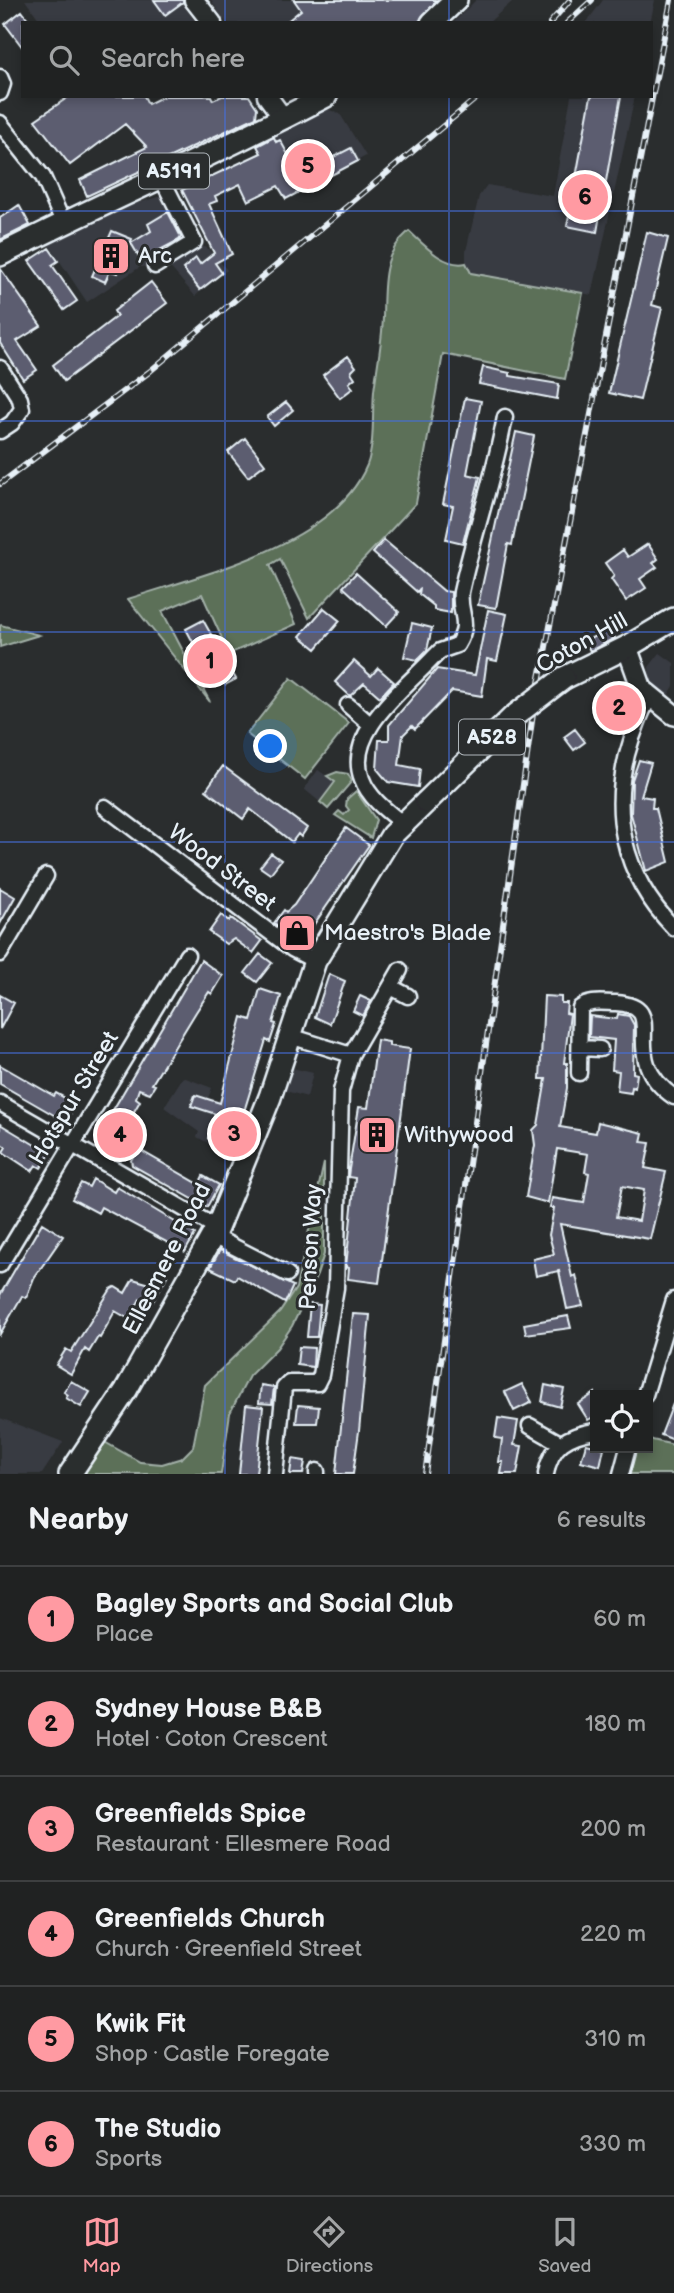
<!DOCTYPE html>
<html lang="en">
<head>
<meta charset="utf-8">
<style>
  body { margin:0; font-family:"Balsamiq Sans",sans-serif; background:#2d2f2f; color:#f1f3f6 }
  .controls { position:absolute; right:21px; bottom:21px; display:grid; overflow:hidden; border-radius:0px; box-shadow:0 4px 10px #0003 }
  .controls button { width:63px; height:63px; display:grid; place-items:center; padding:0; border:0; border-bottom:2px solid #3d3f40; background:#202222; color:#f1f3f6; font:35px sans-serif }
  .you { position:absolute; left:271px; top:747px; width:24px; height:24px; margin:-18px; border:5px solid #fff; border-radius:50%; background:#1a73e8; box-shadow:0 0 0 10px #1a73e833 }
  .badge { display:grid; place-items:center; width:46px; height:46px; border-radius:50%; background:#ff9aa2; color:#111; font-size:23px; font-weight:700 }
  .pin { position:absolute; translate:-50% -50%; border:4px solid #fff; box-shadow:0 2px 7px #0006 }
  .list { margin:0; padding:0; list-style:none }
  h2 { display:flex; justify-content:space-between; align-items:center; height:91px; margin:0; padding:0 28px; font-size:30px }
  h2 small { font-size:23px; font-weight:400; color:#a2a4a5 }
  .list li { display:grid; grid-template-columns:46px 1fr auto; gap:21px; align-items:center; box-sizing:border-box; height:105px; padding:0 28px; border-top:2px solid #3d3f40 }
  .list b { display:block; font-size:26px; white-space:nowrap }
  .list p { margin:0; font-size:23px; white-space:nowrap; color:#a2a4a5 }
  .list em { font-size:23px; font-style:normal; color:#a2a4a5 }
  .icon { flex:none; width:38px; height:38px; fill:none; stroke:currentColor; stroke-width:2; stroke-linecap:round; stroke-linejoin:round }
  .map { position:relative; flex:none; width:674px; height:1474px; overflow:hidden }
  .search { position:absolute; background:#202222; box-shadow:0 4px 10px #0003; left:21px; right:21px; top:21px; height:77px; display:flex; align-items:center; gap:18px; box-sizing:border-box; padding:0 24px; border-radius:0px; color:#a2a4a5; font-size:26px }
  .sheet { height:721px; background:#202222 }
  nav { display:flex; justify-content:space-around; align-items:center; box-sizing:border-box; height:98px; border-top:2px solid #3d3f40; background:#202222; font-size:19px; color:#a2a4a5 }
  nav a { display:grid; justify-items:center; gap:4px }
  nav .on { color:#ff9aa2 }
  .map>svg:first-child { display:block }
</style>
</head>
<body>
<div class="map">
<svg width="674" height="1474" viewBox="0 0 674 1474">
  <rect width="100%" height="100%" fill="#2a2d2e"/>
  <filter id="ink" filterUnits="userSpaceOnUse"><feTurbulence type="fractalNoise" baseFrequency=".0143" numOctaves="2"/><feDisplacementMap in="SourceGraphic" scale="14" xChannelSelector="R" yChannelSelector="G"/><feConvolveMatrix kernelMatrix="1 2 1 2 8 2 1 2 1" color-interpolation-filters="sRGB"/></filter>
  <g filter="url(#ink)">
    <path fill="#393b42" d="M25 0H180L196 23H42Z
      M211 0H446L418 23H226Z
      M476 0H514L488 23H453Z
      M603 0H655L650 23H586Z
      M571 96H635L592 295 471 273 466 263V251L479 196 487 185 553 196Z
      M325 108 340 114 366 156 286 199 256 143Z
      M161 196 183 239 207 248 227 270 195 296 169 266 140 267 87 302 47 242 105 213Z
      M660 653 674 663V686L666 699 658 695 650 680 649 667Z
      M318 770 335 782 320 802 304 789Z
      M292 1068 313 1073 307 1097 286 1091Z
      M183 1077 212 1088 208 1098 252 1111 238 1159 197 1137 199 1132 164 1107Z
      M0 1418 63 1442 42 1474H0Z"/>
    <path fill="#5c6f59" stroke="#a2b0a8" stroke-width="2" d="M409 231C423 244 444 268 466 263L471 273 583 293 565 379 443 354 416 503 309 618 280 559 270 565 296 624 229 654 202 594 162 611 210 702 128 599C203 574 334 545 367 465 375 444 372 414 374 391 377 367 382 342 383 318 384 283 381 255 409 231Z
      M0 626 1 625 39 635 0 647Z
      M291 678 349 723 305 779 247 734Z
      M337 772 348 774 352 781 328 809 320 802 335 782 327 776Z
      M356 791 376 820 371 838 335 815 339 811 344 815 349 810 346 806 347 799Z
      M324 1163V1254L317 1275 292 1326 277 1348 249 1376 230 1413 221 1474H81L101 1440 140 1462 162 1464 182 1458 193 1447 205 1385 280 1312 296 1288Z
      M648 1439 674 1445V1474H627L636 1448H648Z"/>
    <path fill="#5c5d6f" stroke="#e8f1f8" stroke-width="2" fill-rule="evenodd" d="M154 0H183V2L165 15Z
      M294 0H437L418 23H285L301 10Z
      M22 11 31 23H23V48L5 24Z
      M70 96H144L148 104 164 96H211L213 100 222 96H249L257 108 256 117 87 196 80 180 147 147 125 124 70 165 35 120Z
      M591 96H621L597 232 567 226Z
      M274 137 276 142 280 140 290 158 313 146 322 163 351 148 358 161 286 199 278 186 248 201 240 184 215 196 217 201 209 204 232 254 215 263 222 273 200 290 183 269 196 258 200 264 214 253 182 190 261 153 257 146Z
      M19 205 30 225 0 240V218Z
      M168 212 181 237 179 240 141 260 131 243 151 231 148 224Z
      M112 231 132 239 118 273 110 271 105 282 92 276Z
      M647 232 668 238 652 305 662 308 640 400 609 393Z
      M49 248 58 261 52 265 77 301 64 310 29 261Z
      M0 268 41 326 17 341 37 370 23 379 0 343Z
      M151 282 167 303 64 381 53 365 117 316 114 311Z
      M348 356 356 367 351 372 355 378 349 383 353 388 340 398 323 375Z
      M483 367 510 373V376L559 384 557 399 479 384Z
      M465 398 481 401 467 474 480 477 463 543 446 539 453 506 443 504Z
      M286 402 293 410 274 426 267 417Z
      M516 432 534 436 512 545 508 544 496 608 478 605Z
      M245 438 265 464 248 477 228 452Z
      M384 540 444 591 451 592V613L434 610V606L419 594 420 588 417 592 373 553Z
      M648 544 658 559 653 563 657 567 640 579 646 588 626 601 611 579 614 576 605 563 623 550 628 557Z
      M356 573 399 612 386 626 343 587Z
      M324 608 340 621 316 649 300 636Z
      M488 610 507 614 497 661 487 659 482 696 452 691 415 729 412 726 403 735 399 765 420 769 418 787 388 782 377 769 379 740H389V725L437 669 475 675Z
      M203 620 236 679 225 685 222 679 209 686 188 648 194 644 186 629Z
      M412 623 432 628 427 650 417 660 404 657Z
      M610 629 615 638 590 651 585 641Z
      M354 661 371 676 378 668 394 682 380 697 364 683 350 696 335 682Z
      M575 729 585 742 574 750 564 737Z
      M639 760 651 763 641 796 653 798 652 808H656L669 862 646 871 631 814 632 780Z
      M223 766 307 828 301 837 298 834 292 842 250 809 243 819 206 790Z
      M346 828 369 845 301 943 274 923 284 910 286 912 294 905Z
      M271 853 281 860 270 874 260 867Z
      M0 888 15 897 0 924Z
      M221 915 229 921 231 918 262 941 253 953 234 939 226 944 209 932Z
      M260 954 272 963 257 982 245 973Z
      M201 960 223 976 212 994 209 992 196 1012 152 1084 155 1085 150 1093 139 1089 136 1098 140 1101 128 1122 132 1124 116 1152 96 1139Z
      M329 974 345 981 330 1024 315 1017Z
      M260 989 281 996 273 1023 276 1024 270 1042 266 1040 238 1131 230 1149 208 1138 219 1115 191 1106 195 1095 220 1103 242 1017 251 1020Z
      M0 995 14 1003 0 1029Z
      M360 996 371 1001 363 1016 353 1011Z
      M544 996 561 997V1003H567L566 1013 570 1014 564 1063H567V1088L560 1127 596 1133 598 1122 643 1133 641 1142 650 1143 645 1168 666 1172 650 1239 560 1224 572 1277 576 1275 583 1306 567 1309 559 1271 536 1276 533 1259 554 1254 549 1235 554 1208H550L552 1198 584 1203 589 1173 585 1172 588 1154 557 1149 548 1203 526 1197 535 1145 533 1130 538 1125 546 1079H540ZM622 1186 644 1190 639 1221 616 1217Z
      M618 1014 629 1016 634 1025 633 1073 637 1074 635 1088 632 1087 631 1093 617 1091 619 1071 612 1070 614 1040 589 1037 590 1016 617 1019Z
      M377 1040 389 1042V1046L410 1049 379 1283 348 1279 349 1268 346 1267 355 1178 348 1177 349 1169 359 1107 368 1108Z
      M0 1065 54 1096 56 1093 76 1104 66 1122 0 1084Z
      M0 1124 50 1154 41 1168 36 1165 32 1171 3 1152 6 1147 0 1143Z
      M138 1149 199 1184 203 1176 219 1185 207 1207 132 1165 131 1160Z
      M93 1179 114 1192 117 1187 195 1234 185 1252 101 1207 98 1213 72 1199 81 1183 89 1187Z
      M42 1223 63 1236 34 1278 26 1298 22 1296 0 1334V1295Z
      M220 1250 293 1286 285 1303 237 1276 235 1280 210 1268Z
      M157 1271 167 1276 151 1305 140 1299 129 1319 115 1311 100 1338 98 1337 89 1352 85 1349 71 1374 56 1365 66 1349 71 1352 111 1289 115 1287 125 1293 133 1279 150 1284Z
      M310 1304 320 1305 317 1337H307Z
      M353 1314 370 1315 359 1431 353 1474H336Z
      M568 1316 571 1328 526 1334 524 1324Z
      M299 1347 314 1348 313 1367 297 1365Z
      M71 1381 90 1392 81 1407 66 1398 68 1395 64 1392Z
      M522 1384 532 1402 514 1411 505 1392Z
      M261 1385 274 1387 272 1404 259 1403Z
      M545 1385 564 1389 560 1407 542 1402Z
      M595 1393V1416L588 1420 578 1404Z
      M673 1404H674V1440L661 1435Z
      M246 1405 263 1407 256 1474H239Z
      M298 1405 319 1407 317 1423H296Z
      M498 1418 518 1421 514 1445 522 1446 517 1474H501L503 1462H499L502 1439 495 1438Z
      M586 1444 604 1448 600 1466 581 1461Z
      M292 1459 305 1461 303 1474H290Z"/>
    <g fill="none" stroke-linecap="round" stroke-linejoin="round">
      <defs>
        <path id="minor" d="M0 77 3 84 0 93
          M0 123 43 177 63 222
          M155 266 194 242 161 177
          M0 368 20 399 22 409 12 423 0 431
          M650 699C641 709 637 726 632 738 608 808 622 875 674 928
          M348 705 371 725
          M105 807 292 949 315 961
          M402 823C387 811 369 798 362 779 344 733 405 688 433 658L440 651 457 645C472 621 458 614 461 592 474 532 494 478 505 417
          M0 954 46 876
          M391 987 408 996
          M581 1048 600 1049
          M351 1055 400 970
          M579 1073 580 1008C590 1000 603 1003 616 1003 674 1007 613 1055 674 1097
          M0 1103 217 1228
          M213 1236 287 1274
          M0 1265 187 955
          M645 1395 674 1300
          M530 1426 560 1443
          M275 1474 284 1388 289 1383H317L321 1375 336 1288 341 1091 351 1055 290 1036
          M317 1474V1471
          M546 1474C551 1445 568 1435 595 1431
          M621 1474 628 1448"/>
        <path id="tertiary" d="M194 0 212 23
          M267 96 284 119"/>
        <path id="secondary" d="M627 647 642 689 674 715"/>
        <path id="primary" d="M432 23 456 0
          M0 255C108 200 219 153 326 96
          M564 678 627 647 674 619
          M70 1474 126 1390 217 1228 270 1097 315 961 392 835 426 802"/>
      </defs>
      <use href="#minor" stroke="#e8f1f8" stroke-width="19"/>
      <use href="#tertiary" stroke="#e8f1f8" stroke-width="23"/>
      <use href="#secondary" stroke="#e8f1f8" stroke-width="24"/>
      <use href="#primary" stroke="#e8f1f8" stroke-width="26"/>
      <use href="#minor" stroke="#2a2d2e" stroke-width="14"/>
      <use href="#tertiary" stroke="#2a2d2e" stroke-width="18"/>
      <use href="#secondary" stroke="#2a2d2e" stroke-width="19"/>
      <use href="#primary" stroke="#2a2d2e" stroke-width="21"/>
      <defs>
        <path id="rail" d="M550 23 570 0
          M567 23 592 0
          M0 484 149 372 479 96
          M425 1474 533 714 671 0"/>
      </defs>
      <use href="#rail" stroke="#e8f1f8" stroke-width="6"/>
      <use href="#rail" stroke="#2a2d2e" stroke-width="3.5" stroke-dasharray="10" stroke-linecap="butt"/>
      <defs>
        <path id="primary-bridge" d="M426 802 513 717 564 678"/>
      </defs>
      <use href="#primary-bridge" stroke="#e8f1f8" stroke-width="26" stroke-linecap="butt"/>
      <use href="#primary-bridge" stroke="#2a2d2e" stroke-width="21"/>
    </g>
  </g>
  <path fill="none" stroke="#466fde" stroke-width="2" stroke-opacity="0.55" d="M225 0V23M449 0V23M225 96V1474M449 96V1474M0 211H674M0 421H674M0 632H674M0 842H674M0 1053H674M0 1263H674"/>
  <defs>
    <symbol id="building-square" viewBox="-11 -11 22 22"><rect x="-9" y="-9" width="18" height="18" rx="4" fill="#ff9aa2" stroke="#2a2d2e"/><path d="M-4-6H4V6H1V3H-1V6H-4ZM-2.5-4.3h1.7v1.8h-1.7ZM.8-4.3h1.7v1.8H.8ZM-2.5-1h1.7V.8h-1.7ZM.8-1h1.7V.8H.8Z" fill="#111"/></symbol>
    <symbol id="shop-square" viewBox="-11 -11 22 22"><rect x="-9" y="-9" width="18" height="18" rx="4" fill="#ff9aa2" stroke="#2a2d2e"/><path d="M-5-2.5h2.3a2.7 3.5 0 0 1 5.4 0H5L5.5 6h-11ZM-1.5-2.5h3a1.5 2.3 0 0 0-3 0Z" fill="#111"/></symbol>
  </defs>
  <g fill-rule="evenodd">
    <use href="#building-square" x="89" y="234" width="44" height="44"/>
    <use href="#shop-square" x="275" y="911" width="44" height="44"/>
    <use href="#building-square" x="355" y="1113" width="44" height="44"/>
  </g>
  <g text-anchor="middle" dominant-baseline="central" stroke-width="6" stroke-linejoin="round" paint-order="stroke">
    <g fill="#2a2d2e" stroke="#afb6bb" stroke-width="2">
      <rect x="139" y="153.5" width="70" height="35" rx="5"/>
      <rect x="459" y="719.5" width="66" height="35" rx="5"/>
    </g>
    <g font-size="21" font-weight="bold" fill="#e8f1f8">
      <text x="174" y="171">A5191</text>
      <text x="492" y="737">A528</text>
    </g>
    <g font-size="23" fill="#e8f1f8" stroke="#2a2d2e" text-anchor="start">
      <text x="138" y="256">Arc</text>
      <text x="324" y="933">Maestro's Blade</text>
      <text x="404" y="1135">Withywood</text>
    </g>
    <g font-size="23" fill="#e8f1f8" stroke="#2a2d2e">
      <text transform="translate(582 643) rotate(-29)">Coton Hill</text>
      <text transform="translate(222 868) rotate(37)">Wood Street</text>
      <text transform="translate(74 1098) rotate(-59)">Hotspur Street</text>
      <text transform="translate(311 1247) rotate(-87)">Penson Way</text>
      <text transform="translate(167 1259) rotate(-63)">Ellesmere Road</text>
    </g>
  </g>
</svg>
<div class="controls">
<button><svg class="icon" aria-label="locate" viewBox="0 0 24 24"><circle cx="12" cy="12" r="6"/><path d="M12 2v4M12 18v4M2 12h4M18 12h4"/></svg></button>
</div>
<div class="you"></div>
<div class="pin badge" style="left:210px;top:661px">1</div>
<div class="pin badge" style="left:619px;top:708px">2</div>
<div class="pin badge" style="left:234px;top:1134px">3</div>
<div class="pin badge" style="left:120px;top:1135px">4</div>
<div class="pin badge" style="left:308px;top:166px">5</div>
<div class="pin badge" style="left:585px;top:197px">6</div>
<div class="search"><svg class="icon" aria-label="search" viewBox="0 0 24 24"><circle cx="10" cy="10" r="6"/><path d="M15 15l6 6"/></svg>Search here</div>
</div>
<section class="sheet">
<h2>Nearby<small>6 results</small></h2>
<ul class="list">
<li><span class="badge">1</span><div><b>Bagley Sports and Social Club</b><p>Place</p></div><em>60 m</em></li>
<li><span class="badge">2</span><div><b>Sydney House B&amp;B</b><p>Hotel · Coton Crescent</p></div><em>180 m</em></li>
<li><span class="badge">3</span><div><b>Greenfields Spice</b><p>Restaurant · Ellesmere Road</p></div><em>200 m</em></li>
<li><span class="badge">4</span><div><b>Greenfields Church</b><p>Church · Greenfield Street</p></div><em>220 m</em></li>
<li><span class="badge">5</span><div><b>Kwik Fit</b><p>Shop · Castle Foregate</p></div><em>310 m</em></li>
<li><span class="badge">6</span><div><b>The Studio</b><p>Sports</p></div><em>330 m</em></li>
</ul>
</section>
<nav>
<a class="on"><svg class="icon" aria-label="map" viewBox="0 0 24 24"><path d="M3 6l6-2 6 2 6-2v14l-6 2-6-2-6 2zM9 4v14M15 6v14"/></svg>Map</a>
<a><svg class="icon" aria-label="directions" viewBox="0 0 24 24"><path d="M12 3l9 9-9 9-9-9zM9 14v-3h6M13 9l2 2-2 2"/></svg>Directions</a>
<a><svg class="icon" aria-label="saved" viewBox="0 0 24 24"><path d="M7 4h10v16l-5-4-5 4z"/></svg>Saved</a>
</nav>
</body>
</html>
